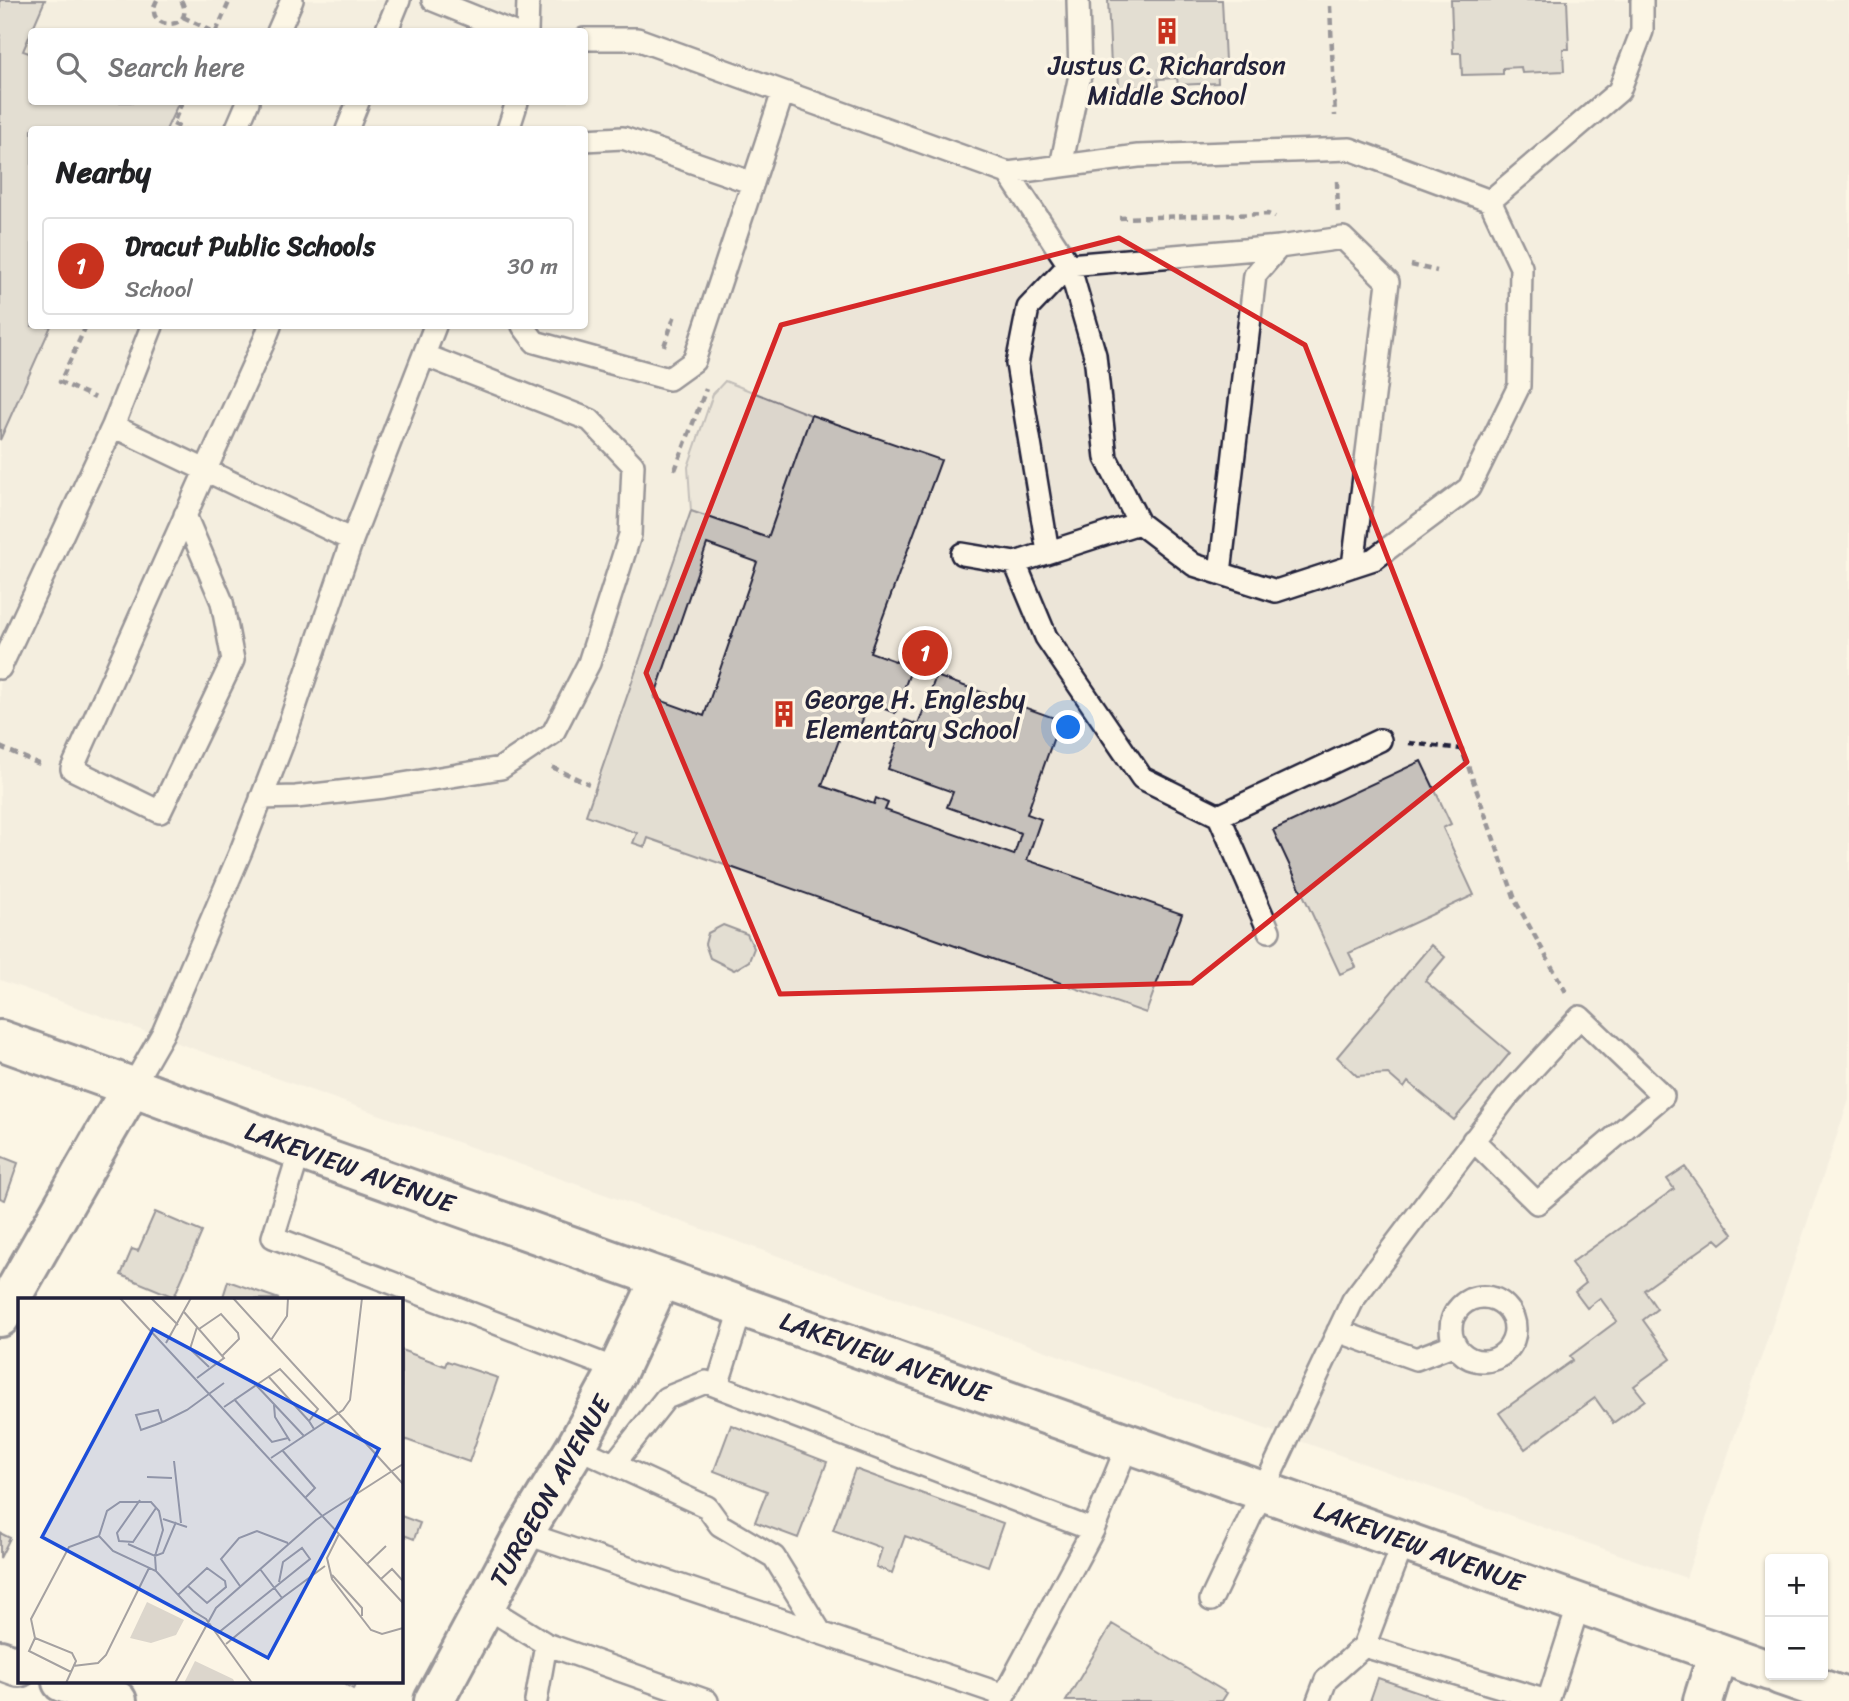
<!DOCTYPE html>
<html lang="en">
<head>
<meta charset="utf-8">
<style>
  body { margin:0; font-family:Sriracha,sans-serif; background:#f6f6f6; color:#202124 }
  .controls { position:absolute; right:21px; bottom:21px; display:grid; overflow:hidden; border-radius:7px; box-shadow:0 2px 5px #0004 }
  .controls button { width:63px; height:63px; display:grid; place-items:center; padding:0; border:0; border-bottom:2px solid #e0e0e0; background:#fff; color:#202124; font:35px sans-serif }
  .you { position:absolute; left:1069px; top:728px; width:24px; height:24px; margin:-18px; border:5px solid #fff; border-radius:50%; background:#1a73e8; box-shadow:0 0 0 10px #1a73e833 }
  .badge { display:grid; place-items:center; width:46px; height:46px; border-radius:50%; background:#c8321e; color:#fff; font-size:23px; font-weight:700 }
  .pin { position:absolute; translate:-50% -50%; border:4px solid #fff; box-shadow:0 2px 7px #0006 }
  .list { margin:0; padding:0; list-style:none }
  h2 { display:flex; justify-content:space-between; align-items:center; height:91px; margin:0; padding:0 28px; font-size:30px }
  h2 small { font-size:23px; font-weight:400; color:#757577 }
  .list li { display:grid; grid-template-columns:46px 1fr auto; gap:21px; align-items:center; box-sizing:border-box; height:98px; margin:0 14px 14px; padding:0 14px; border:2px solid #e0e0e0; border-radius:7px }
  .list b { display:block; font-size:26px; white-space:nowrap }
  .list p { margin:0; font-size:23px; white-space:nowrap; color:#757577 }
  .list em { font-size:23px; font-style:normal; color:#757577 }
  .icon { flex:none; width:38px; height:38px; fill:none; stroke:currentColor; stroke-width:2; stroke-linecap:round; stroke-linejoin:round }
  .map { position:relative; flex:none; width:1849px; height:1701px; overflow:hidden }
  .search { position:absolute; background:#fff; box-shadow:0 2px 5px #0004; left:28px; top:28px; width:560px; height:77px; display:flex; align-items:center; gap:18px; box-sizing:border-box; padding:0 24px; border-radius:7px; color:#757577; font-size:26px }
  .panel { position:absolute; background:#fff; box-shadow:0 2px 5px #0004; left:28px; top:126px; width:560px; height:203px; border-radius:7px }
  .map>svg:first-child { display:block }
</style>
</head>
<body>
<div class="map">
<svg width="1849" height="1701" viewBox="0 0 1849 1701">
  <rect width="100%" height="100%" fill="#fcf5e5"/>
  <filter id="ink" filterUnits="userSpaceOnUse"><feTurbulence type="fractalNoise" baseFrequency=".0143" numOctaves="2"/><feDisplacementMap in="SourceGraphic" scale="14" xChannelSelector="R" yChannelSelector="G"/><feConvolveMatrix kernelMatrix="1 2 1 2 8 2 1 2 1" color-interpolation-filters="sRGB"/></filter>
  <g filter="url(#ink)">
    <path fill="#ece5d8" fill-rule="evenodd" d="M0 0H1849V1100L1686 1578 0 980ZM32 32H584V102H32ZM32 130H584V326H32Z"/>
    <path fill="#dcd6cc" stroke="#7f7c84" stroke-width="2" d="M725 381 811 415 768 538 691 511 688 467 713 394Z"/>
    <path fill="#c6c1bb" stroke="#22223b" stroke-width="2" fill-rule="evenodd" d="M0 0H45L23 51 32 54V102H179L166 130H32V326H51L0 440Z
      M1108 0H1222L1225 61 1217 62 1218 83 1178 85 1177 78 1158 79 1159 86 1119 88 1118 66H1111Z
      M1451 0H1567L1569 49H1563L1564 71 1522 73 1521 67 1503 68V74L1462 75 1461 53H1453Z
      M811 415 941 460 870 652 912 667 895 713 869 703 859 729 845 724 822 786 874 804 876 798 888 803 885 810 1014 855 1021 833 947 807 953 792 888 769 905 720 918 725 936 676 1060 720 1027 814 1041 819 1027 860 1182 914 1146 1013 648 838 645 847 633 843 637 833 586 815 691 511 768 538ZM707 544 757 562 704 716 654 698Z
      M1421 761 1451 824 1443 828 1474 895 1349 953 1356 967 1340 974 1273 830Z
      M723 925 747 934 754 948 749 961 734 970 710 958 705 944 708 933Z
      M1431 945 1445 957 1425 981 1510 1053 1454 1120 1408 1082 1404 1088 1388 1074 1357 1076 1337 1057Z
      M0 1156 18 1163 5 1200 0 1198Z
      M1685 1167 1733 1234 1721 1244 1716 1239 1644 1290 1657 1309 1643 1320 1671 1359 1634 1386 1645 1400 1613 1423 1595 1398 1525 1449 1499 1413 1573 1360 1570 1356 1617 1321 1600 1298 1587 1308 1575 1292 1586 1283 1571 1263 1674 1189 1667 1179Z
      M155 1212 202 1232 174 1297 121 1275 132 1249 138 1251Z
      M228 1281 279 1299 222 1300Z
      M401 1350 445 1366 447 1361 498 1378 469 1462 401 1438Z
      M731 1425 827 1462 798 1538 755 1522 767 1491 714 1471Z
      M855 1469 1003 1523 988 1566 905 1536 892 1573 876 1567 882 1548 833 1530Z
      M401 1516 420 1523 414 1539 401 1534Z
      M0 1533 10 1538 0 1558Z
      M1112 1624 1227 1693 1222 1701H1066Z
      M1378 1678 1445 1701H1370Z
      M341 1682H357L353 1689Z"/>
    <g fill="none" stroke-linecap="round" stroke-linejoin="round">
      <defs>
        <path id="service" d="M433 0 512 32
          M278 32 292 0
          M386 32 399 0
          M527 32 528 0
          M584 39H637L1008 173 1138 156 1350 149 1490 201 1521 267 1519 386 1469 488 1374 559 1276 591 1194 565 1139 523 1106 458 1095 355 1069 265 1008 173
          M236 130 248 102
          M347 130 358 102
          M508 130 517 102
          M584 140 623 138 753 183
          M1061 166 1080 75 1078 0
          M1490 201 1619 91 1642 31V0
          M152 326 113 426 352 540
          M523 326 535 342 669 379 694 361 783 92
          M185 515 222 602 233 660 160 812 72 769C136 625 200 482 265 339L270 326
          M1048 552 1017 364 1028 308 1069 265 1279 247
          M962 554 1015 563 1139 523
          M1015 563 1046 637 1142 778 1219 816 1269 931
          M1220 573 1255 275 1279 247 1343 238 1388 282 1353 566
          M0 668 113 426
          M261 798 296 797 384 787 501 768 553 733 589 663 630 535 633 465 590 420 424 355
          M1219 816 1380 740
          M132 1087 163 1033 241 851 282 745 352 540 435 326
          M300 1150 273 1237 618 1370
          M1451 1329a32 32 0 1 1 64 0a32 32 0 1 1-64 0Z
          M1338 1331 1416 1359 1455 1344
          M717 1386 742 1307
          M576 1447 707 1507 720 1525 774 1557 821 1633
          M614 1464 666 1398 706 1382 1093 1530
          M524 1533 1004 1695
          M1211 1600 1353 1300 1506 1098 1580 1017 1663 1096 1537 1203 1473 1140
          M485 1606 546 1644 536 1701
          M546 1644 707 1701
          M1364 1646 1547 1701
          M1001 1701 1093 1530 1128 1444
          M1318 1701 1326 1680 1364 1646 1404 1541
          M1548 1701 1579 1604"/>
        <path id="minor" d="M0 1317 100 1142 132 1087
          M0 1660 19 1667
          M62 1682 117 1701
          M434 1701 524 1533 576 1447 618 1370 661 1278
          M1703 1701 1718 1653"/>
        <path id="secondary" d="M0 1040 132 1087 300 1150 1770 1671
          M1780 1675 1849 1699"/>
      </defs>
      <use href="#service" stroke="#22223b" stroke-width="26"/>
      <use href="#minor" stroke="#22223b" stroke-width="44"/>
      <use href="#secondary" stroke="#22223b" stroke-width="44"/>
      <path stroke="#22223b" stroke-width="4.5" stroke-dasharray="7 5" stroke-linecap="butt" d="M157 0C140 32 199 32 181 0
        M1330 6 1335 116
        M183 17 214 32
        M216 32 230 0
        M182 102 173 124 185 130
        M1337 181 1338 212
        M1119 218 1268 214 1275 217
        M1411 265 1437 271
        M86 326 60 382 95 398
        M664 346 675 315
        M675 470 706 389
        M1409 743 1462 749 1516 902 1567 994
        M0 747 44 766
        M552 767 589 784"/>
      <use href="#service" stroke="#fcf5e5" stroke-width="21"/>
      <use href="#minor" stroke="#fcf5e5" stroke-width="38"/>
      <use href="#secondary" stroke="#fcf5e5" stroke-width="38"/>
    </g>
  </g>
  <path d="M0 0H1849V1701H0ZM1119 238 1305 345 1467 762 1192 983 780 994 646 673 781 325Z" fill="#fcf5e5" fill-opacity=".55" fill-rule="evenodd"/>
  <path fill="none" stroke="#d62828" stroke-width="5" stroke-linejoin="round" d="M1119 238 1305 345 1467 762 1192 983 780 994 646 673 781 325Z"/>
  <defs>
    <symbol id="building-bare" viewBox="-9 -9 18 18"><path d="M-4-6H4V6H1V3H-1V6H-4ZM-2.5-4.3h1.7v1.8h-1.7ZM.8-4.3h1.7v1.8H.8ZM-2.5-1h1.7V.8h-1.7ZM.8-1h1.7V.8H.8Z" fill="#c8321e" stroke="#fcf5e5" stroke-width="2.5" paint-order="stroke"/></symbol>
  </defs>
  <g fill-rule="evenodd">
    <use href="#building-bare" x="1148" y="12" width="38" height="38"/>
    <use href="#building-bare" x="765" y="695" width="38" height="38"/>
  </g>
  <g text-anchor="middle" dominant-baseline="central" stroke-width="7" stroke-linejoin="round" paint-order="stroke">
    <g font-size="26" fill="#22223b" stroke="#fcf5e5">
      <text x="1167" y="65">Justus C. Richardson<tspan x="1167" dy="30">Middle School</tspan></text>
      <text x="805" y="699" text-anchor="start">George H. Englesby<tspan x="805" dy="30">Elementary School</tspan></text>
    </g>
    <g font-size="26" fill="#22223b" stroke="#fcf5e5">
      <text transform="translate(350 1167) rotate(20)">LAKEVIEW AVENUE</text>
      <text transform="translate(885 1357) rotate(20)">LAKEVIEW AVENUE</text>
      <text transform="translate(550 1491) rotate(-60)">TURGEON AVENUE</text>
      <text transform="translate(1419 1546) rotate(20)">LAKEVIEW AVENUE</text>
    </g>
  </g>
  <g transform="translate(18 1298)">
    <rect width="385" height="385" fill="#fcf5e5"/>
    <path d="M129 304 166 322 158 337 133 345 112 340ZM177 363 215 381 217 385H166Z" fill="#dcd6cc"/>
    <path fill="none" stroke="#a5a1a1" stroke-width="2" d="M102 0 385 305M133 0 160 27M215 0 385 186M166 14 206 60 179 80M179 29 172 51 191 69M181 31 203 16 220 35 221 41 204 58M253 42 269 18 270 0M148 45 173 0M250 78 291 123M238 87 286 138M216 101 254 144 270 140M256 107 257 119 272 143M206 109 262 71 300 111 291 123 296 131M144 124 140 112 118 117 123 132 137 127 147 123 169 112 206 85M264 152 297 190 288 199M253 160 325 112 332 102 344 0M156 163 163 225M129 179 154 180M122 202 99 235 101 243 115 244 138 210M145 221 169 229M321 236 309 260 314 281 353 332 364 336 385 330M110 246 137 258 145 255 158 224M349 266 368 248M138 273 137 258 145 232 141 213 133 204H102L89 213 81 238 95 253 138 273 175 313 188 321 234 385M314 277 344 310V318M363 281 374 271 385 283M222 288 203 261 221 240 239 233 270 245M160 297 189 270 207 283 208 289 189 305 170 288M264 300 307 268M200 335 292 261 284 250 265 264 261 284M17 340 11 353 53 374M208 346 264 300 242 271M55 368 80 365 88 357 131 270M48 385 58 363 54 355 17 340 13 321 51 249 81 238M157 385 198 310 298 222 385 166"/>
    <path fill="#1d4ed8" fill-opacity="0.15" stroke="#1d4ed8" stroke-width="3.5" d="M135 31 361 151 250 360 24 239Z"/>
    <rect width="385" height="385" fill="none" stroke="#22223b" stroke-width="3.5"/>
  </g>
</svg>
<div class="controls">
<button>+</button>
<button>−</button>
</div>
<div class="you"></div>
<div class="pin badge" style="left:925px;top:653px">1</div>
<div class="search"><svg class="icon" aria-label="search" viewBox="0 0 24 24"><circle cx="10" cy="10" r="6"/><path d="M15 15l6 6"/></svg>Search here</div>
<section class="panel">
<h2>Nearby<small></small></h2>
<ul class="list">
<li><span class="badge">1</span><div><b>Dracut Public Schools</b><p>School</p></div><em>30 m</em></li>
</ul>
</section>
</div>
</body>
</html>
